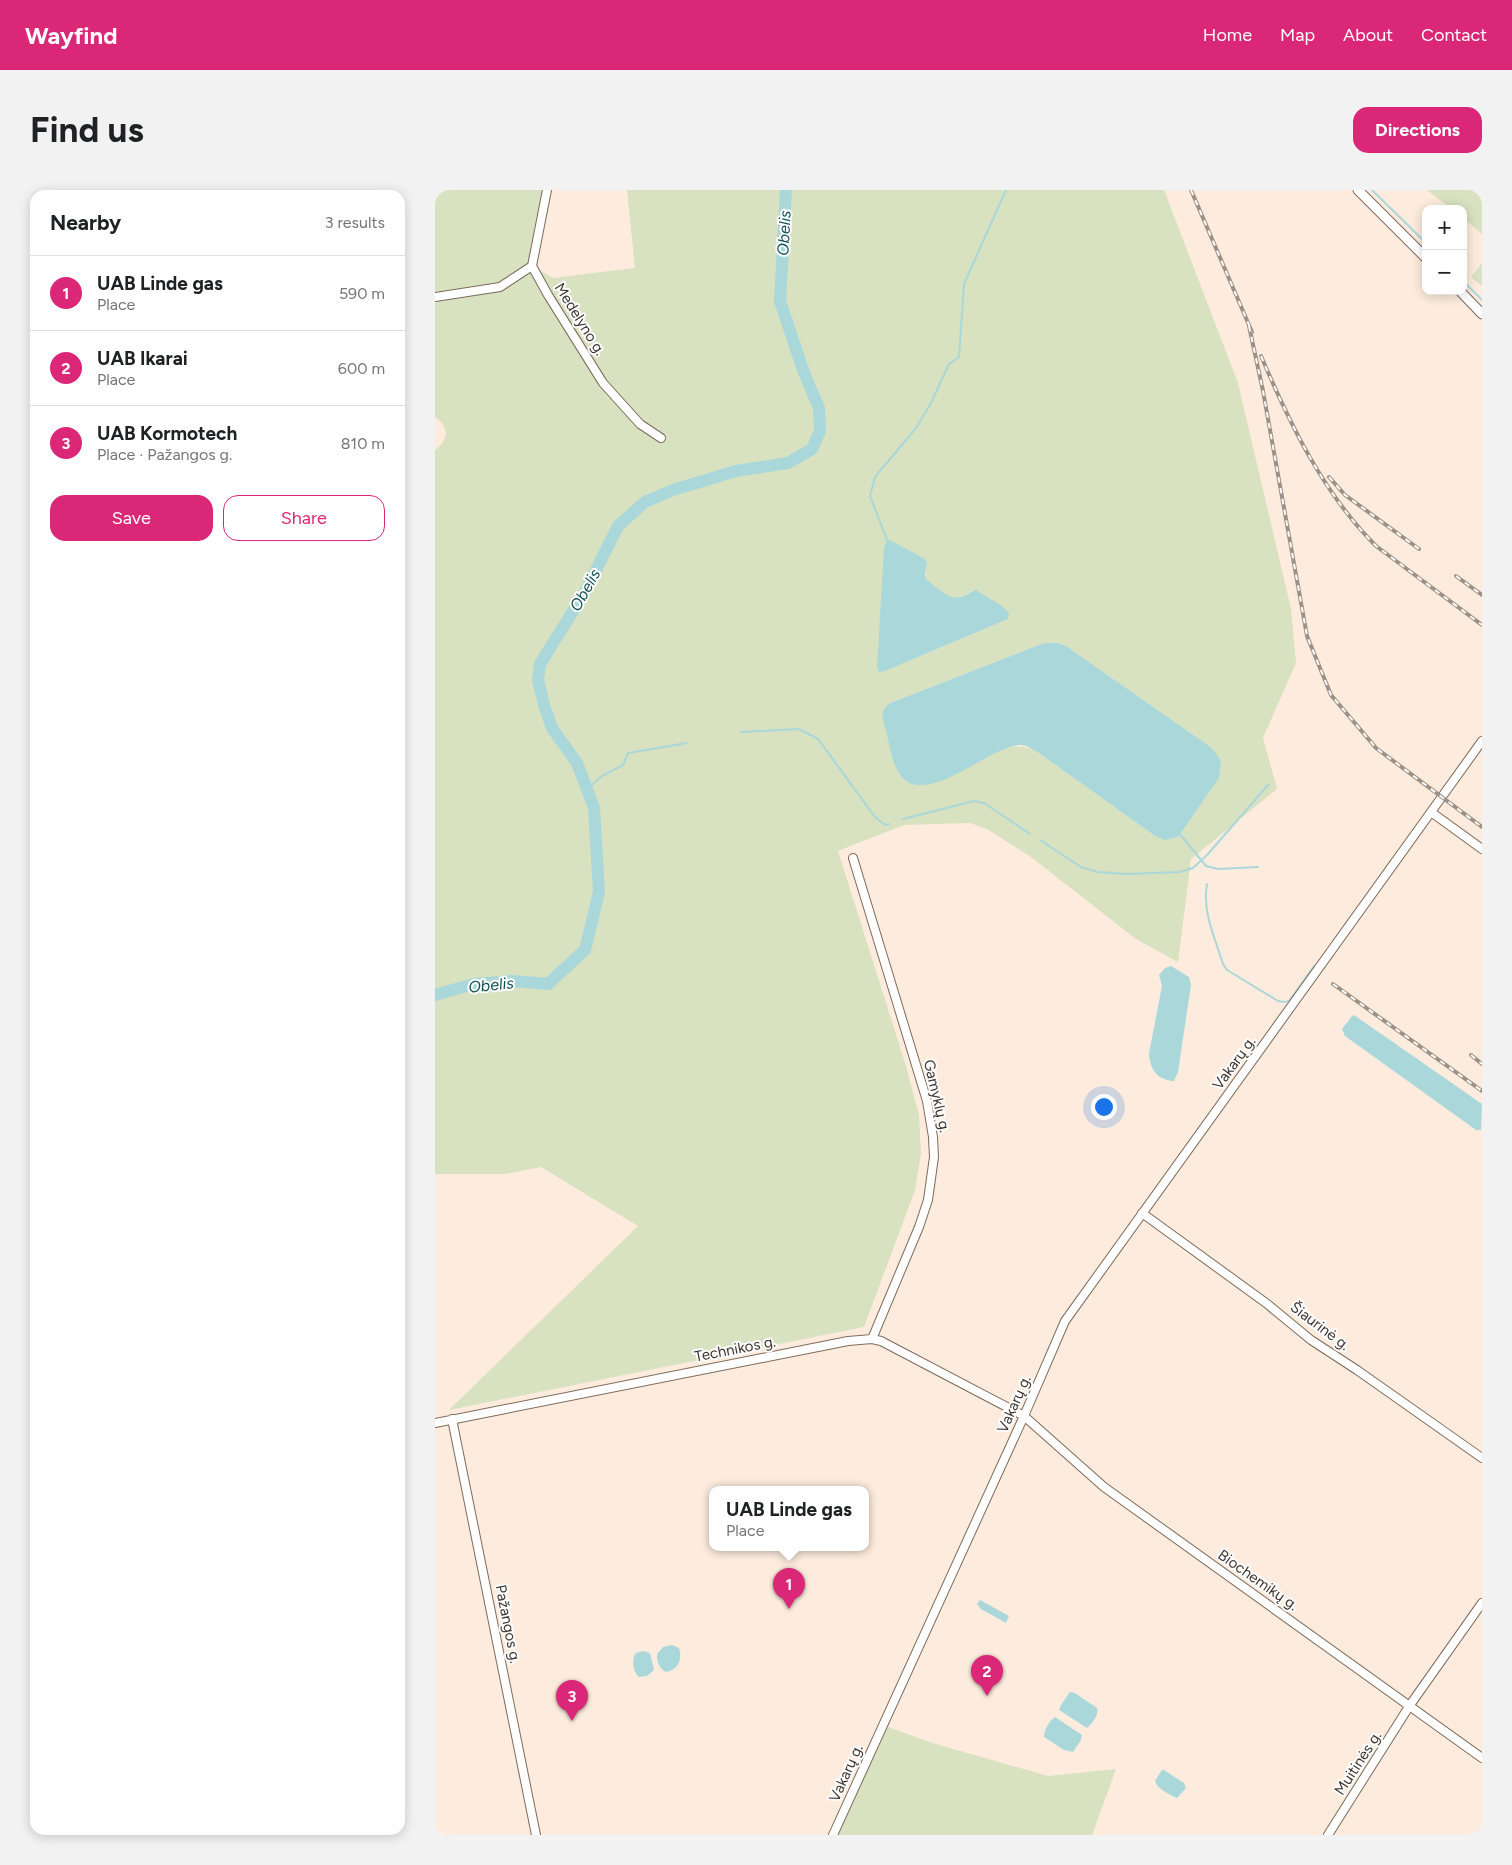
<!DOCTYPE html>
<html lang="en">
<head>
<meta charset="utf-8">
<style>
  body { margin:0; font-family:Figtree,sans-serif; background:#f2f2f2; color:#202124 }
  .controls { position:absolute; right:15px; top:15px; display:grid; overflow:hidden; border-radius:10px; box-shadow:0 2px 12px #0003 }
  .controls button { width:45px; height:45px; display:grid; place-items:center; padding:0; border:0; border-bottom:1px solid #e0e0e0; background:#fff; color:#202124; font:25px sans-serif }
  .you { position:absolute; left:668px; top:916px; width:18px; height:18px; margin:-12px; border:4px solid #fff; border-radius:50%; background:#1a73e8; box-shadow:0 0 0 8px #1a73e833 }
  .badge { display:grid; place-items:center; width:32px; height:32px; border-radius:50%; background:#db2777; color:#fff; font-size:16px; font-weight:700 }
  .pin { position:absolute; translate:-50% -41px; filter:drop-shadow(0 1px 2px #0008) }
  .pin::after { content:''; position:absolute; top:26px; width:18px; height:15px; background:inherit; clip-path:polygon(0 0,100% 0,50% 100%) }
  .popup { position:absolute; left:274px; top:1296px; width:160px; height:65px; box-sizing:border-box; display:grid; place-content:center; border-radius:10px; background:#fff; filter:drop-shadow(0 1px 4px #0005); font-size:16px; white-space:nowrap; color:#757577 }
  .popup b { font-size:19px; color:#202124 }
  .popup::after { content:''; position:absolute; left:50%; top:100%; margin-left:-10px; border:10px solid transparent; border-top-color:#fff }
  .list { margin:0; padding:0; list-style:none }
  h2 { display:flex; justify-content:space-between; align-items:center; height:65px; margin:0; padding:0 20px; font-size:21px }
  h2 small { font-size:16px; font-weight:400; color:#757577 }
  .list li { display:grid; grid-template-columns:32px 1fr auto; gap:15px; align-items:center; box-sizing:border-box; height:75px; padding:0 20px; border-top:1px solid #e0e0e0 }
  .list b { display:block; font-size:19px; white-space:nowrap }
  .list p { margin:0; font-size:16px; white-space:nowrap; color:#757577 }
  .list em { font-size:16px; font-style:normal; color:#757577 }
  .actions { display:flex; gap:10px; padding:15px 20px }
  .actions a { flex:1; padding:11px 0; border:1px solid #db2777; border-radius:15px; text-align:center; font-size:18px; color:#db2777 }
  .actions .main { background:#db2777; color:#fff }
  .map { position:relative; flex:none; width:1047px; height:1645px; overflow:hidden; border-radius:15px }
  header { display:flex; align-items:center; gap:30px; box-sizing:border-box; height:70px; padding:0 25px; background:#db2777; color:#fff }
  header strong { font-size:24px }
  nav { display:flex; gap:28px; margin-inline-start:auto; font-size:18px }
  .intro { display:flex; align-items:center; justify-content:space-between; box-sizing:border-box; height:120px; padding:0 30px }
  h1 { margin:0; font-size:35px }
  .button { padding:12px 22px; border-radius:15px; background:#db2777; color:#fff; font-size:18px; font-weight:700 }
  main { display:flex; gap:30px; padding:0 30px }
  aside { flex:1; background:#fff; border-radius:15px; box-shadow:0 2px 12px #0003 }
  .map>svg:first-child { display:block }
</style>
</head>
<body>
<header>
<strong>Wayfind</strong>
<nav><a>Home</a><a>Map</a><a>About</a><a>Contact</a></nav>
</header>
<div class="intro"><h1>Find us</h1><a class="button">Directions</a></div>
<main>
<aside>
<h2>Nearby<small>3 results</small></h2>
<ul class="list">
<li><span class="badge">1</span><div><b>UAB Linde gas</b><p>Place</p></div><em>590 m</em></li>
<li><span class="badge">2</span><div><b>UAB Ikarai</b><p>Place</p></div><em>600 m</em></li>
<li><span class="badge">3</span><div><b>UAB Kormotech</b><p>Place · Pažangos g.</p></div><em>810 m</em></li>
</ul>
<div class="actions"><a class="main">Save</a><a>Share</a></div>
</aside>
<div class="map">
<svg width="1047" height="1645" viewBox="0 0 1047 1645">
  <rect width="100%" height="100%" fill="#fdecdd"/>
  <path fill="#d8e1c0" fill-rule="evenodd" d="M0 0H112L97 76 118 88 200 78 192 0H729L803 193 856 419 861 473 828 548 842 599 756 669 743 772 701 749 596 667 552 639 535 633 469 635 403 661 471 876 484 925 486 963 480 1000 429 1137 14 1220 203 1036 106 977 70 984H0V260C14 249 15 238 0 227ZM455 350 490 369 491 389C500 396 513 411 526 407 530 406 534 403 537 401L573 429 450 481H444C439 469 453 371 455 350ZM609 453H622L631 456 777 558 720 646 601 561C578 551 570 558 550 569L455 513Z
    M992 0H1047V44L1028 28V19H1017Z
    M1047 73V96L1036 87Z
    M448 1535 494 1552 613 1586 681 1579 657 1645H398Z"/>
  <path fill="#aad8da" d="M452 350H455L490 369 492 374 490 383 491 389C500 396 513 410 526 407 531 406 535 402 541 400L567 416 574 423 573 429 450 481 444 482 442 477 449 358Z
    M609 453H622L631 456 777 558 786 571 784 588 743 647 730 650 720 646 601 561C596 559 591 555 586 555 556 555 493 617 467 587 457 575 455 558 452 544 448 531 443 522 455 513Z
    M736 776 754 787 756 795 743 882 739 891C722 890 715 880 714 863L727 796 724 785 730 778Z
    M919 825 1047 914 1046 940H1041L910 846 907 839 917 826Z
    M545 1410 574 1426 571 1433 546 1419 542 1414Z
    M237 1455 244 1458C248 1469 243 1480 231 1482 224 1478 222 1472 222 1464L228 1457Z
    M208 1461 215 1463 219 1480 212 1486 204 1487C198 1482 196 1469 201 1463Z
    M635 1502 640 1503 662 1518C664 1525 658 1533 652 1538L624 1520 626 1515Z
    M620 1527 647 1545 646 1550 638 1562 629 1560 609 1547C609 1540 614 1531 620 1527Z
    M727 1580H729L749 1593 751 1598 742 1608C734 1604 722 1599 720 1591Z"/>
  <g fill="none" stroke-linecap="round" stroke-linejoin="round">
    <path stroke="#aad8da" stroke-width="2" d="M937 0 991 53
      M1028 91 1047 110
      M452 350 435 306 440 287 481 238 496 213 514 174 524 167 529 94 571 0
      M306 542 364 539 383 549 440 627 450 635 454 634
      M152 599 167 586 188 575 193 563 252 553
      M468 629 539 611 549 613 595 644
      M745 644 771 676 783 679 823 677
      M605 650 646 677 663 682 691 684 745 682 758 678 772 665 834 594
      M772 694C767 722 780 748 788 774L792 780 843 811 849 812 854 811 879 776"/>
    <path stroke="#aad8da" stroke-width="12" d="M0 805 39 794 78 791 113 794 150 760 164 702 159 618 142 573 117 538 109 515 103 490 105 474 150 402 183 336 210 312 238 300 301 281 353 273 377 259 385 241 384 218 369 183 345 111 351 0"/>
    <defs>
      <path id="minor" d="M112 0 97 76 113 105 168 193 205 234 226 248
        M0 107 65 97 97 76
        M996 622 1047 659
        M418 668 492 911 498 947 499 967 493 1010 484 1037 437 1149
        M707 1023 831 1113 876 1150 922 1180 1047 1268
        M17 1229 101 1645
        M0 1233 413 1151 437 1149 446 1151 589 1226 669 1297 1047 1568
        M398 1645 589 1226 630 1131 1047 551
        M893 1645 975 1515 1047 1413"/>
      <path id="tertiary" d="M923 0 991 68
        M1025 101 1047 124"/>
    </defs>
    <use href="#minor" stroke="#7d6a5a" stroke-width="10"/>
    <use href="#tertiary" stroke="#7d6a5a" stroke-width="11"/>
    <use href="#minor" stroke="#fff" stroke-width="8"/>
    <use href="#tertiary" stroke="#fff" stroke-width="9"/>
    <defs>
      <path id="rail" d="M756 0 817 142
        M814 136 828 201 872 446 896 505 941 558 1047 637
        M826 166C855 234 888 303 941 356L1047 435
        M894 287 910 305 984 359
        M1021 386 1047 405
        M898 794 1047 901
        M1036 865 1047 874"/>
    </defs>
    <use href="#rail" stroke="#9d9085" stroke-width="4"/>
    <use href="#rail" stroke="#fcfcfc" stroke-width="2" stroke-dasharray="5.5" stroke-linecap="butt"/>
  </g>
  <g text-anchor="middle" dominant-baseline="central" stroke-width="4" stroke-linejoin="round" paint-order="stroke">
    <g font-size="15" fill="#3e352e" stroke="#fcfcfc">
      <text transform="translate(145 129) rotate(58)">Medelyno g.</text>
      <text transform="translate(799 873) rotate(-54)">Vakarų g.</text>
      <text transform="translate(502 906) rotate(77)">Gamyklų g.</text>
      <text transform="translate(885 1136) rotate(37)">Šiaurinė g.</text>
      <text transform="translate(300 1159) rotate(-11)">Technikos g.</text>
      <text transform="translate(579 1214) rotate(-66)">Vakarų g.</text>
      <text transform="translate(823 1390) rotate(35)">Biochemikų g.</text>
      <text transform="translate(73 1434) rotate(79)">Pažangos g.</text>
      <text transform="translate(923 1573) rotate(-57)">Muitinės g.</text>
      <text transform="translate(411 1583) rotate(-66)">Vakarų g.</text>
    </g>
    <g font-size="16" font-style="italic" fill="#0f5254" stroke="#fcfcfc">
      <text transform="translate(349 43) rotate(-87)">Obelis</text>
      <text transform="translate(150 400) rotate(-61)">Obelis</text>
      <text transform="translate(56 795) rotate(-6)">Obelis</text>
    </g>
  </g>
</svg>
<div class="controls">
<button>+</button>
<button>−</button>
</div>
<div class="you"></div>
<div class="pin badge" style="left:354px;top:1419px">1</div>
<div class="popup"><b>UAB Linde gas</b>Place</div>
<div class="pin badge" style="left:552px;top:1506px">2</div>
<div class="pin badge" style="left:137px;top:1531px">3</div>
</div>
</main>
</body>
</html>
